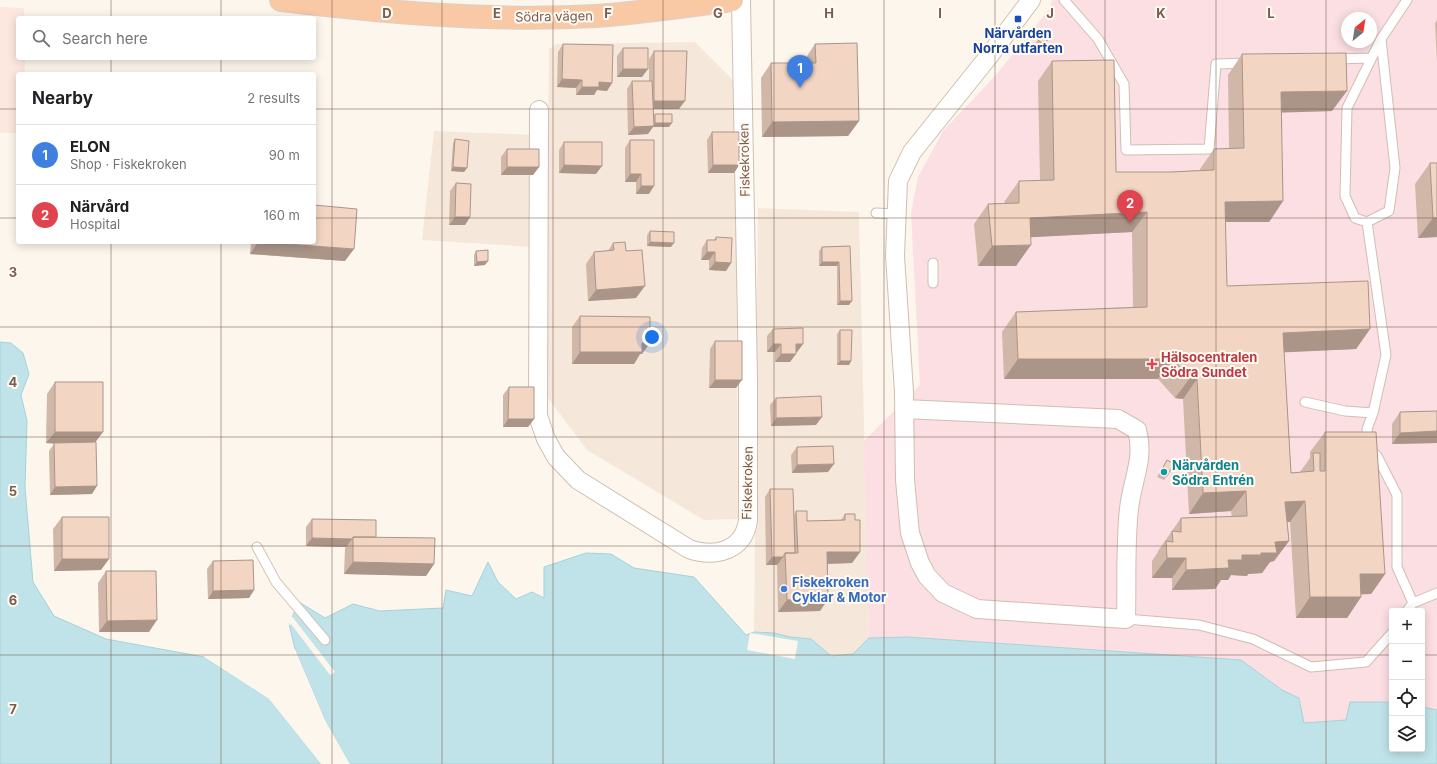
<!DOCTYPE html>
<html lang="en">
<head>
<meta charset="utf-8">
<style>
  body { margin:0; font-family:Inter,sans-serif; background:#f2f2f2; color:#202124 }
  .controls { position:absolute; right:12px; bottom:12px; display:grid; overflow:hidden; border-radius:4px; box-shadow:0 2px 10px #0003 }
  .controls button { width:36px; height:36px; display:grid; place-items:center; padding:0; border:0; border-bottom:1px solid #e0e0e0; background:#fff; color:#202124; font:20px sans-serif }
  .compass { position:absolute; left:1341px; top:12px; width:36px; height:36px; border-radius:50%; background:#fff; box-shadow:0 2px 10px #0003; rotate:30deg }
  .you { position:absolute; left:652px; top:337px; width:14px; height:14px; margin:-10px; border:3px solid #fff; border-radius:50%; background:#1a73e8; box-shadow:0 0 0 6px #1a73e833 }
  .badge { display:grid; place-items:center; width:26px; height:26px; border-radius:50%; background:#0b8043; color:#fff; font-size:13px; font-weight:700 }
  .pin { position:absolute; translate:-50% -33px; filter:drop-shadow(0 1px 2px #0008) }
  .pin::after { content:''; position:absolute; top:21px; width:14px; height:12px; background:inherit; clip-path:polygon(0 0,100% 0,50% 100%) }
  .list { margin:0; padding:0; list-style:none }
  h2 { display:flex; justify-content:space-between; align-items:center; height:52px; margin:0; padding:0 16px; font-size:17px }
  h2 small { font-size:13px; font-weight:400; color:#757577 }
  .list li { display:grid; grid-template-columns:26px 1fr auto; gap:12px; align-items:center; box-sizing:border-box; height:60px; padding:0 16px; border-top:1px solid #e0e0e0 }
  .list b { display:block; font-size:15px; white-space:nowrap }
  .list p { margin:0; font-size:13px; white-space:nowrap; color:#757577 }
  .list em { font-size:13px; font-style:normal; color:#757577 }
  .icon { flex:none; width:22px; height:22px; fill:none; stroke:currentColor; stroke-width:2; stroke-linecap:round; stroke-linejoin:round }
  .map { position:relative; flex:none; width:1437px; height:764px; overflow:hidden }
  .search { position:absolute; background:#fff; box-shadow:0 2px 10px #0003; left:16px; top:16px; width:300px; height:44px; display:flex; align-items:center; gap:10px; box-sizing:border-box; padding:0 14px; border-radius:4px; color:#757577; font-size:15px }
  .panel { position:absolute; background:#fff; box-shadow:0 2px 10px #0003; left:16px; top:72px; width:300px; height:172px; border-radius:4px }
  .map>svg:first-child { display:block }
</style>
</head>
<body>
<div class="map">
<svg width="1437" height="764" viewBox="0 0 1437 764">
  <rect width="100%" height="100%" fill="#fdf6ec"/>
  <path fill="#f5e8da" d="M695 42 735 82 738 519 704 520 587 450 545 394 549 49 557 44Z
    M434 131 538 135 532 247 422 240Z
    M758 208 859 212 869 638 853 654 831 656 811 639 790 637 774 633 754 632Z"/>
  <path fill="#fde8e0" d="M0 7 24 8V18H18V58H25V74H18V133H0Z"/>
  <path fill="#fbdfe3" fill-rule="evenodd" d="M1052 0H1437V710L1422 707V611H1392V702L1384 701 1346 720 1304 723 1299 698 1282 690 1240 660 907 637 869 638 864 441 920 385 911 213 918 177 943 131 995 76 1050 8ZM1347 18H1371V42H1347Z"/>
  <path fill="#bfe3e8" stroke="#a5d3da" d="M0 342 11 343 23 353 29 374 21 395 27 421 25 487 33 582 54 616 106 639 204 657 269 699 321 764H0Z
    M586 553 611 554 634 568 694 577 746 635 754 632 774 633 790 637 811 639 831 656 853 654 869 638 907 637 1241 660 1282 690 1299 698 1304 723 1346 720 1350 702H1392V749H1422V707L1437 710V764H350L325 720 295 649 289 624 299 602 325 618 353 604 380 611 443 608 446 590 472 596 488 562 498 582 516 599 532 592 544 598V567Z"/>
  <path fill="#fdf6ec" d="M291 615 335 672 330 675 291 624 288 626Z
    M750 633 798 641 795 659 747 650Z
    M293 649H295L325 720 350 764H348L324 721Z
    M204 657H208L270 698 323 764H321L269 699Z"/>
  <g fill="none" stroke-linecap="round" stroke-linejoin="round">
    <defs>
      <path id="service" d="M1064 0 1098 39 1124 84 1126 150 1209 149 1216 64 1248 63
        M1381 39 1395 168 1389 211 1367 222 1355 218 1345 196 1347 108 1381 39 1407 0
        M1335 59 1371 58
        M876 213 896 214
        M1367 222 1386 355 1373 413 1367 429 1370 450 1377 456 1397 495V567L1413 603 1407 611
        M933 263V283
        M1305 402 1345 411 1373 413
        M257 547 276 582 325 640
        M1413 603 1437 593
        M1126 619 1199 625 1253 639 1311 667 1366 662 1392 633"/>
      <path id="minor" d="M539 110 538 416 546 439 556 457 578 480 689 549C715 558 744 551 748 520V380L741 0
        M904 409 1118 419 1137 430C1145 459 1132 480 1129 509 1125 545 1127 583 1126 619L977 609 943 593 927 576 920 563 910 533 905 480 904 392 895 256 898 181 912 152 989 56 1031 0"/>
      <path id="trunk" d="M281 0C385 12 491 22 596 16 641 13 687 6 732 0"/>
    </defs>
    <use href="#service" stroke="#d1beb0" stroke-width="11"/>
    <use href="#minor" stroke="#d1beb0" stroke-width="20"/>
    <use href="#trunk" stroke="#dad1cd" stroke-width="24"/>
    <use href="#service" stroke="#fff" stroke-width="9"/>
    <use href="#minor" stroke="#fff" stroke-width="18"/>
    <use href="#trunk" stroke="#f9c8a4" stroke-width="22"/>
  </g>
  <path fill="#d1b7a8" d="M1437 20V62L1435 23Z
    M1045 30 1051 35 1041 49 1035 44Z
    M563 44 612 83 607 91 597 90 594 95H576V88L557 87 558 52Z
    M815 44 859 121 848 136 762 137 761 78 771 63H805V59Z
    M623 48 642 77H617V56Z
    M654 51 679 109H653V116L655 114 669 127H653L648 134 628 135 627 89 632 81H649V59Z
    M1242 54 1332 111 1281 112 1283 201 1269 222H1225L1227 286 1370 329 1356 349 1284 352 1291 473 1300 472 1310 458V452L1325 432 1385 574 1371 594H1361V597L1347 618H1296L1290 522H1287L1289 541 1274 561 1270 562 1262 573 1248 574 1247 576 1231 575 1228 580H1221L1215 589 1172 590V578H1152V561L1158 552V551L1181 518 1232 517 1231 511 1189 514 1183 399 1175 398 1158 379H1004L1002 332 1016 312 1133 307 1132 232 1031 237 1016 266H978L974 224 988 204 1005 203 1004 202 1019 181H1040L1038 81 1052 61 1116 172H1170L1200 170V169L1214 149H1229L1228 75Z
    M712 132 739 165 734 173H708L707 140Z
    M455 139 467 168 464 172 451 171 453 143Z
    M630 140 649 194H636V182H625V148Z
    M564 142 596 174 559 173V150Z
    M507 149 539 167 533 175H501V157Z
    M1430 163 1437 237 1418 238 1415 184Z
    M456 183 470 217 465 225H449L450 191Z
    M650 231 671 247 647 246V235Z
    M716 237 731 263 726 271 709 270V260H701L702 248 707 240H714Z
    M251 242H314L345 261 250 254Z
    M613 243 626 251 636 298 588 301 586 264 594 252 608 251Z
    M850 246 849 305H837V266H819V251L822 247Z
    M476 251 485 265 474 266V255Z
    M580 316 642 354H640L634 364H572V327Z
    M773 329 803 344 797 352H796L790 362H775V352H767V336Z
    M840 330 851 361 849 365H837V334Z
    M715 341 736 388H709L710 349Z
    M55 382 96 442 92 494 50 495 49 451 54 444 46 443 47 394Z
    M509 387 534 419 528 427H503V395Z
    M776 398 816 425 771 426 770 405Z
    M1437 411V443L1392 444V424L1400 412Z
    M797 447 828 472 792 473 791 455Z
    M1167 460V476L1164 480 1157 477Z
    M770 489 794 515 796 511 807 521 841 520 845 514 855 520 860 552 852 563 828 564V599L820 611 778 612 777 565H766L765 497Z
    M62 517 101 570 54 571 53 529Z
    M312 519 376 537 434 564 426 576 344 574 345 548 346 547 306 546V527Z
    M213 561 254 590 249 598 208 599 207 569Z
    M106 571 149 632H99L98 583Z"/>
  <path fill="#aa9588" d="M623 69H648L642 77H617Z
    M562 79 582 80 576 88 557 87Z
    M599 82 612 83 607 91 597 90 594 95H576L582 87Z
    M1347 91 1332 111 1266 113 1281 92Z
    M654 101H685L679 109H649Z
    M859 121 848 136 762 137 772 122Z
    M655 123H672L669 127H653L648 134 628 135 634 127 652 126Z
    M564 165 602 166 596 174 559 173Z
    M713 165H739L734 173H708Z
    M453 167 467 168 464 172 451 171Z
    M507 167H539L533 175H501Z
    M630 174H641L636 182H625Z
    M641 186H654L649 194H636Z
    M1283 201 1269 222H1211L1225 202Z
    M1147 212 1132 232 1016 238 1030 218Z
    M455 217H470L465 225H449Z
    M1433 218H1437V237L1418 238Z
    M258 242 354 249 345 261 250 254Z
    M650 242 674 243 671 247 647 246Z
    M1031 245 1016 266H978L992 246Z
    M707 252H715L709 260H701Z
    M488 261 485 265 474 266 477 262Z
    M715 262 731 263 726 271 709 270Z
    M822 262H839L837 266H819Z
    M645 286 636 298 588 301 596 290Z
    M840 301H852L849 305H837Z
    M1370 329 1356 349 1269 353 1283 333Z
    M642 343H650L642 354H640L634 364H572L580 352Z
    M773 344H781L775 352H767Z
    M796 344H803L797 352H790Z
    M781 354H796L790 362H775Z
    M1018 359H1173L1158 379H1004Z
    M840 361H851L849 365H837Z
    M1190 378 1197 379 1183 399 1175 398Z
    M715 380H742L736 388H709Z
    M822 417 816 425 771 426 776 418Z
    M508 419H534L528 427H503Z
    M1437 431V443L1392 444 1400 433Z
    M55 432H103L94 444 46 443Z
    M834 464 828 472 792 473 797 465Z
    M97 486 92 494 50 495 55 487Z
    M1246 491 1231 511 1189 514 1203 493Z
    M1305 501 1290 522 1271 523 1285 502Z
    M312 538 352 539 346 547 306 546Z
    M1289 541 1274 561 1270 562 1262 573 1248 574 1247 576 1231 575 1228 580H1221L1215 589 1172 590 1186 570 1228 560 1242 555 1261 553 1275 542Z
    M827 552H860L852 563 819 564Z
    M772 557H783L777 565H766Z
    M1167 558H1186L1172 578H1152Z
    M62 559H109L101 570 54 571Z
    M353 562 434 564 426 576 344 574Z
    M1360 574H1385L1371 594 1345 595Z
    M254 590 249 598 208 599 213 591Z
    M1310 597H1361L1347 618H1296Z
    M828 599 820 611 778 612 787 600Z
    M157 620 149 632H99L107 621Z"/>
  <path fill="#f3d5c3" stroke="#aa9588" d="M1045 30 1051 35 1044 45 1038 40Z
    M857 43 859 121 772 122 771 63H816L815 44Z
    M563 44 613 45 612 83 599 82V87H582V80L562 79Z
    M623 48H648V69H623Z
    M654 51H687L685 101H654Z
    M1346 53 1347 91 1281 92 1283 201 1225 202 1227 286 1368 281 1370 329 1283 333 1291 473 1314 471 1313 453H1320V471H1325V432H1376L1385 574H1360L1361 597H1310L1305 501 1285 502 1289 541 1275 542 1277 553H1261V555H1242V560H1228L1229 568 1186 570V558H1167L1166 541 1173 542 1172 531 1181 532V518L1247 516 1246 491 1203 493 1197 379 1190 378 1173 359H1018L1016 312 1147 307V212L1030 218 1031 245 992 246 988 204 1019 203V181L1054 180 1052 61 1114 60 1116 172H1170L1214 170V149L1244 148 1242 54Z
    M632 81H652L654 126 634 127Z
    M655 114H672V123H655Z
    M712 132H739V165H713Z
    M455 139 469 141 467 168 453 167Z
    M630 140H654V186H641V174H630Z
    M564 142H602V166L564 165Z
    M507 149H539V167H507Z
    M1430 163H1437V218H1433Z
    M456 183 471 184 470 217H455Z
    M314 205 357 209 354 249 259 242H314Z
    M650 231 674 232V243L650 242Z
    M716 237 732 238 731 263 715 262V252H707V240H716Z
    M625 242 626 251 642 250 645 286 596 290 594 252 614 250 613 243Z
    M850 246 852 301H840L839 262H822V247Z
    M488 250V261L477 262 476 251Z
    M580 316 650 317V343H642V352H580Z
    M803 328V344H796V354H781V344H773V329Z
    M840 330H852L851 361H840Z
    M715 341H742V380H715Z
    M55 382H103V432H55Z
    M509 387H534V419H508Z
    M821 396 822 417 776 418V398Z
    M1437 411V431L1400 433V412Z
    M96 442 97 486 55 487 54 443Z
    M833 446 834 464 797 465V447Z
    M1167 460 1174 464 1167 476 1160 473Z
    M770 489H793L795 553H785L783 557H772Z
    M796 511H807V521L845 520V514H855V520H860V552H827L828 599 787 600 785 553H798Z
    M62 517H109V559H62Z
    M312 519 376 520V537H353L352 539 312 538Z
    M353 537 435 538 434 564 353 562Z
    M253 560 254 590 213 591V561Z
    M106 571H156L157 620 107 621Z"/>
  <path fill="none" stroke="#7a5c4d" stroke-width="1" stroke-opacity="0.55" d="M111 0V18M221 0V18M332 0V764M442 0V764M553 0V764M663 0V764M774 0V764M884 0V764M995 0V764M1105 0V764M1216 0V764M1326 0V764M111 58V74M221 58V74M0 109H18M314 109H1437M0 218H18M314 218H1437M111 242V764M221 242V764M0 327H1437M0 437H1437M0 546H1437M0 655H1392M1422 655H1437"/>
  <rect fill="#1a4fb4" stroke="#fffaf3" stroke-width="1.5" x="1014" y="15" width="8" height="8" rx="2"/>
  <path fill="#e0444e" stroke="#fffaf3" stroke-width="1.5" d="M1150 358h4v4h4v4h-4v4h-4v-4h-4v-4h4z"/>
  <circle fill="#0f9aa8" stroke="#fffaf3" stroke-width="1.5" cx="1164" cy="472" r="4"/>
  <circle fill="#3f7fe0" stroke="#fffaf3" stroke-width="1.5" cx="784" cy="589" r="4"/>
  <g text-anchor="middle" dominant-baseline="central" stroke-width="4" stroke-linejoin="round" paint-order="stroke">
    <g font-size="13" fill="#7a5c4d" stroke="#fffaf3">
      <text transform="translate(554 16) rotate(-1)">Södra vägen</text>
      <text transform="translate(744 160) rotate(-91)">Fiskekroken</text>
      <text transform="translate(747 483) rotate(-89)">Fiskekroken</text>
    </g>
    <g font-size="13" font-weight="bold" fill="#164399" stroke="#fffaf3">
      <text x="1018" y="33">Närvården<tspan x="1018" dy="15">Norra utfarten</tspan></text>
    </g>
    <g font-size="13" font-weight="bold" fill="#be3a42" stroke="#fffaf3" text-anchor="start">
      <text x="1161" y="357">Hälsocentralen<tspan x="1161" dy="15">Södra Sundet</tspan></text>
    </g>
    <g font-size="13" font-weight="bold" fill="#0d838f" stroke="#fffaf3" text-anchor="start">
      <text x="1172" y="465">Närvården<tspan x="1172" dy="15">Södra Entrén</tspan></text>
    </g>
    <g font-size="13" font-weight="bold" fill="#366cbe" stroke="#fffaf3" text-anchor="start">
      <text x="792" y="582">Fiskekroken<tspan x="792" dy="15">Cyklar &amp; Motor</tspan></text>
    </g>
  </g>
  <g font-size="13" text-anchor="middle" font-weight="bold" fill="#7a5c4d" stroke="#fffaf3" stroke-width="4" stroke-linejoin="round" paint-order="stroke">
    <text x="387" y="18">D</text>
    <text x="497" y="18">E</text>
    <text x="608" y="18">F</text>
    <text x="718" y="18">G</text>
    <text x="829" y="18">H</text>
    <text x="940" y="18">I</text>
    <text x="1050" y="18">J</text>
    <text x="1161" y="18">K</text>
    <text x="1271" y="18">L</text>
    <text x="13" y="277">3</text>
    <text x="13" y="387">4</text>
    <text x="13" y="496">5</text>
    <text x="13" y="605">6</text>
    <text x="13" y="714">7</text>
  </g>
</svg>
<div class="controls">
<button>+</button>
<button>−</button>
<button><svg class="icon" aria-label="locate" viewBox="0 0 24 24"><circle cx="12" cy="12" r="6"/><path d="M12 2v4M12 18v4M2 12h4M18 12h4"/></svg></button>
<button><svg class="icon" aria-label="layers" viewBox="0 0 24 24"><path d="M12 4l9 5-9 5-9-5zM3 14l9 5 9-5"/></svg></button>
</div>
<svg class="compass" viewBox="-18 -18 36 36"><path d="M0-13l5 13h-10z" fill="#e53935"/><path d="M0 13l5-13h-10z" fill="#757577"/></svg>
<div class="you"></div>
<div class="pin badge" style="left:800px;top:88px;background:#3f7fe0">1</div>
<div class="pin badge" style="left:1130px;top:223px;background:#e0444e">2</div>
<div class="search"><svg class="icon" aria-label="search" viewBox="0 0 24 24"><circle cx="10" cy="10" r="6"/><path d="M15 15l6 6"/></svg>Search here</div>
<section class="panel">
<h2>Nearby<small>2 results</small></h2>
<ul class="list">
<li><span class="badge" style="background:#3f7fe0">1</span><div><b>ELON</b><p>Shop · Fiskekroken</p></div><em>90 m</em></li>
<li><span class="badge" style="background:#e0444e">2</span><div><b>Närvård</b><p>Hospital</p></div><em>160 m</em></li>
</ul>
</section>
</div>
</body>
</html>
